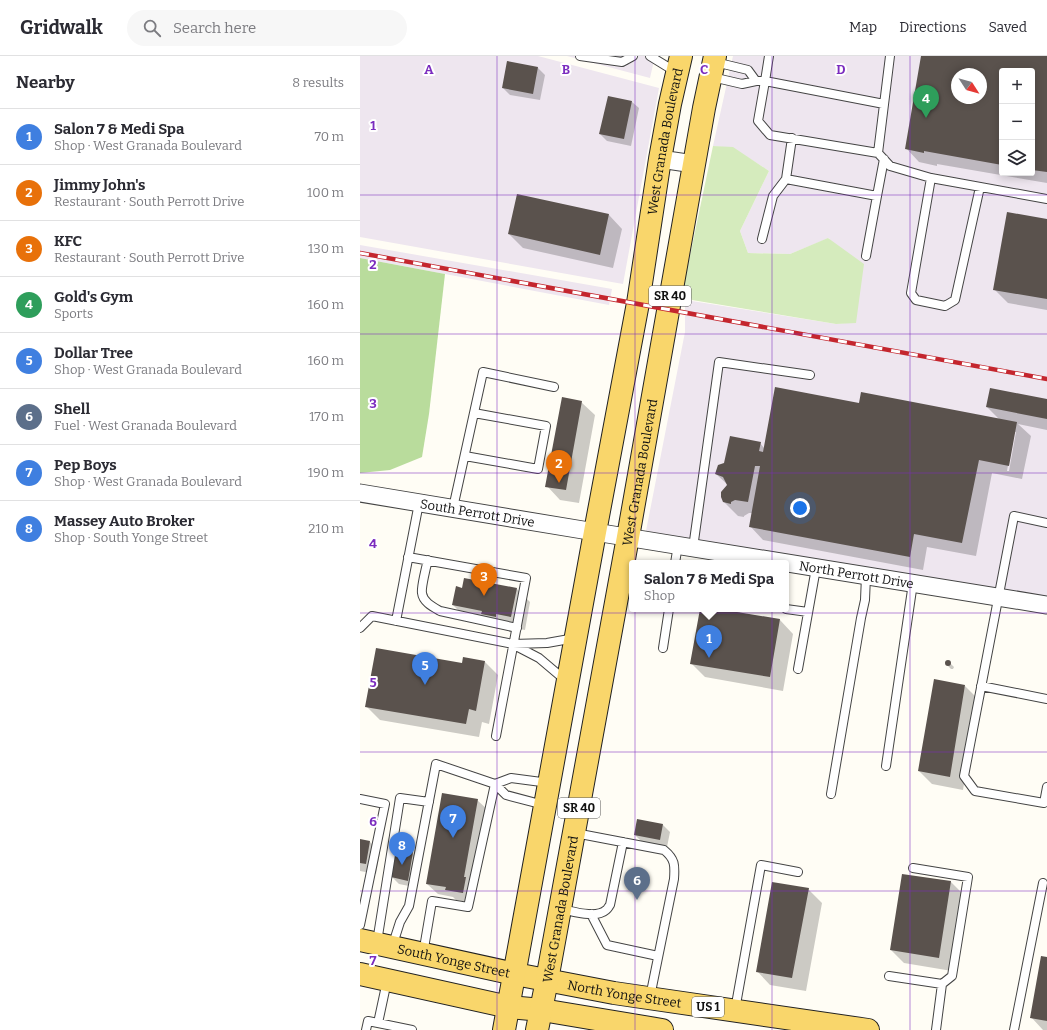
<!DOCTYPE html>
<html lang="en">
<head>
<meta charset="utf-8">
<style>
  body { margin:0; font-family:Bitter,serif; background:#f7f7f7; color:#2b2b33 }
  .controls { position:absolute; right:12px; top:12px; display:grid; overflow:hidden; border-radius:4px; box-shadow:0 2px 10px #0003 }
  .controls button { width:36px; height:36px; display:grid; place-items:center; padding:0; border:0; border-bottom:1px solid #e1e1e2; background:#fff; color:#2b2b33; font:20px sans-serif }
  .compass { position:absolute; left:591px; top:12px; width:36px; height:36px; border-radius:50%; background:#fff; box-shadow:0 2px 10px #0003; rotate:126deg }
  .you { position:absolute; left:440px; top:452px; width:14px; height:14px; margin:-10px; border:3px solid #fff; border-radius:50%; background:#1a73e8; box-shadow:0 0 0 6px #1a73e833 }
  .badge { display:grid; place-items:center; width:26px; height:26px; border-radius:50%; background:#0f766e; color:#fff; font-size:13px; font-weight:700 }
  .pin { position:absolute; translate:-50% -33px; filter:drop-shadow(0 1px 2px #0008) }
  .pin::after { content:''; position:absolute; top:21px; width:14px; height:12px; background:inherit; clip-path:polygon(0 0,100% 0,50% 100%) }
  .popup { position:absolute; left:269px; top:504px; width:160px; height:52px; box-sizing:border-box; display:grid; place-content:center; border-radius:4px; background:#fff; filter:drop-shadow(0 1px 3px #0005); font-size:13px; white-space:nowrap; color:#7c7c81 }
  .popup b { font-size:15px; color:#2b2b33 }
  .popup::after { content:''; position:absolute; left:50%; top:100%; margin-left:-8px; border:8px solid transparent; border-top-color:#fff }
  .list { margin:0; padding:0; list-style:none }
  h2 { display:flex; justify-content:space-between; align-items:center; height:52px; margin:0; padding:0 16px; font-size:17px }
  h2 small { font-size:13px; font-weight:400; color:#7c7c81 }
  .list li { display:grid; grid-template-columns:26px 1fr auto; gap:12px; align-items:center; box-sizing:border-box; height:56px; padding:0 16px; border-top:1px solid #e1e1e2 }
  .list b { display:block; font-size:15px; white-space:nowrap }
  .list p { margin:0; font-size:13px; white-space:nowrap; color:#7c7c81 }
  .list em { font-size:13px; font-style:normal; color:#7c7c81 }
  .icon { flex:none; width:22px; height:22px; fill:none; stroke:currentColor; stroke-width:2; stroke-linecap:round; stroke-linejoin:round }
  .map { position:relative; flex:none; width:687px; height:974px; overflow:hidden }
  header { display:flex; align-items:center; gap:24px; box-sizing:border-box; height:56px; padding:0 20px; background:#fff; border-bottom:1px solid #e1e1e2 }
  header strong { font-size:19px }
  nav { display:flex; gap:22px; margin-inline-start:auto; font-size:14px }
  .search { width:280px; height:36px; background:#f7f7f7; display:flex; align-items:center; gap:10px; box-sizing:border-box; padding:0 14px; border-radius:22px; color:#7c7c81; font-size:15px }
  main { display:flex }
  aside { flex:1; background:#fff }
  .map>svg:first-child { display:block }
</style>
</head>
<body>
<header>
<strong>Gridwalk</strong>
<div class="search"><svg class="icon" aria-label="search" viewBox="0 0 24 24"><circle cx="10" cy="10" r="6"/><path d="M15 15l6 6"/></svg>Search here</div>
<nav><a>Map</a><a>Directions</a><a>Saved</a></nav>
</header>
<main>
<aside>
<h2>Nearby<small>8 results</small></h2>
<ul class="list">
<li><span class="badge" style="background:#3f7fe0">1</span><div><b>Salon 7 &amp; Medi Spa</b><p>Shop · West Granada Boulevard</p></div><em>70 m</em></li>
<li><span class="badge" style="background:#e8710a">2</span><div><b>Jimmy John's</b><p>Restaurant · South Perrott Drive</p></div><em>100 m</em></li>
<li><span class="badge" style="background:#e8710a">3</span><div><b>KFC</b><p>Restaurant · South Perrott Drive</p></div><em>130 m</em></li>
<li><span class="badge" style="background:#2e9e5b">4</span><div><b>Gold's Gym</b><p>Sports</p></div><em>160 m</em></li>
<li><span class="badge" style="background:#3f7fe0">5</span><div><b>Dollar Tree</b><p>Shop · West Granada Boulevard</p></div><em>160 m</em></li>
<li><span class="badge" style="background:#5c6f8a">6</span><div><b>Shell</b><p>Fuel · West Granada Boulevard</p></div><em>170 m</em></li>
<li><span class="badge" style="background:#3f7fe0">7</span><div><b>Pep Boys</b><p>Shop · West Granada Boulevard</p></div><em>190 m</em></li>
<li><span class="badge" style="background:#3f7fe0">8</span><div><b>Massey Auto Broker</b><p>Shop · South Yonge Street</p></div><em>210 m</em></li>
</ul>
</aside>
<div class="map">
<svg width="687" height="974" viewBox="0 0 687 974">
  <rect width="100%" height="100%" fill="#fffdf5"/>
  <path fill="#eee6ef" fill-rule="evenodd" d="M0 0H178L299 32 263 228 0 181Z
    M207 0H295L290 22Z
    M373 0H687V540L286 475 325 276V230L332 245 476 268 496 266 469 182 430 198 388 197 380 175 409 115 373 92 353 90ZM642 15H672V117H642ZM597 18H621V42H597Z
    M0 189 252 233 249 249 0 202Z"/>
  <path fill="#d5ebbd" d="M353 90 373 91 409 115 380 175 388 197 430 198 468 182 504 208 496 267 476 268 332 244 324 228Z"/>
  <path fill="#b9dc9c" d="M0 202 85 218 69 358 62 401 30 414 0 417Z"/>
  <path fill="#0003" fill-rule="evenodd" d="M228 0H270L268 9Z
    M562 0H687V127L577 108V110L559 106 546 92ZM642 15H672V117H642ZM597 18H621V42H597Z
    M148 7 178 12 185 19 180 44 150 39 143 32Z
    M272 46 279 52 271 90 247 85 240 78Z
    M249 159 262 173 253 212 163 192 149 178Z
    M687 164V254L648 247 634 233Z
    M687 344V374L658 368 671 380 662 423 632 417 616 500 567 491 563 514 403 484 390 470 392 457H389L384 460V461L378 460 364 446 368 429 356 418 400 387 404 392 500 349 640 364 627 351ZM654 376H656L649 415H647Z
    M221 346 235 359 219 447 200 444 187 430Z
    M156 532 170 546 165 574 150 571 149 574 136 572 131 567 107 563 93 549 103 533Z
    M341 553H381L380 557 420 564 433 578 423 635 345 621 331 607Z
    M588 605 594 611 593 613H591L587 609 586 607Z
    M125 606 138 619 129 668 122 666 119 681 20 664 6 650 103 608Z
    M605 630 618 643 603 734 572 728 559 715Z
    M117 744 128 754 114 830 116 832 114 847 96 844 93 841 78 838 67 828Z
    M303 769 310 776 307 791 282 786 275 779Z
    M0 784 10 786 20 796 16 818 0 815Z
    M52 797 59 804 54 831 39 828 32 821Z
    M543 819 591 826 605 840 592 915 544 907 531 894Z
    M448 833 462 847 446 935 410 929 397 915Z
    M687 902V974H683L671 961Z"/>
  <path fill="#5a524d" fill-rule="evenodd" d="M561 0H687V116L672 114V15H642V109L564 95V97L545 93ZM597 18H621V42H597Z
    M147 5 178 11 173 38 142 32Z
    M248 40 272 45 264 83 239 78Z
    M157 138 249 158 240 199 148 178Z
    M647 156 687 163V243L633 234Z
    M415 331 499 347 501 336 657 366 649 410 619 404 602 487 554 478 550 501 389 471 400 410H395L388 446 375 444 371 446V448L363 446 361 441V436L367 429 363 421 355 418 358 409 364 407 370 380 401 386 399 395 403 396Z
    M630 332 687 343V363L626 351Z
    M202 341 222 345 206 434 185 431Z
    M104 522 157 532 151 561 136 558V561L121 558 122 555 92 549 96 530 102 532Z
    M340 553H377V556L420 563 410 621 330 608Z
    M16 592 102 607 103 601 125 605 116 655 109 653 106 668 5 651Z
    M585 607a3 3 0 1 1 6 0a3 3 0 1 1-6 0Z
    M574 623 605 629 590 721 558 715Z
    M82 737 118 743 104 821H106L103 837 85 834 86 831 66 828Z
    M277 763 303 768 300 784 274 779Z
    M0 783 10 785 6 808 0 807Z
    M36 793 53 796 48 825 31 821Z
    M542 818 591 825 579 902 530 894Z
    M412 826 449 832 432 922 396 916Z
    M681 900 687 901V965L670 962Z"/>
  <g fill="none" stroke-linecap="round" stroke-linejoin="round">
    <defs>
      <path id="service" d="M220 0 262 6 273 0
        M290 0 316 16
        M530 0 518 97 530 110 571 122 687 143
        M355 6 388 14 396 25
        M352 21 382 28 396 25H405L409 0
        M518 97 410 79 398 65 405 25 524 48
        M571 122 551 237 556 244 585 250 595 244 620 131
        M426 123 432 82
        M402 183 413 140 426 123 517 140 524 103
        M506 200 517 140
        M105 400 178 413 186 370 114 357
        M93 452 123 316 194 331
        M687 467 654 460 604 720 615 735 684 747 687 731
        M333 492 359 306 450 319
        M48 501 166 522 136 680
        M68 504C66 511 61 532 62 537 63 546 73 551 80 555L157 572
        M315 507 318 489
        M426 553 448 556
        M36 565 59 447
        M0 572 12 560 153 588 187 587 215 582
        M154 589 179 602 205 624
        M303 592 309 553
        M438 613 456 512
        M621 630 687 643
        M526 710 553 527
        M471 738 501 562 505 544 506 520
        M0 743 25 748 0 869
        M215 777 304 794C315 803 315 809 314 823L290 941
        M553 812 608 821 592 920 582 928
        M201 853C212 855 236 863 246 854 247 854 249 850 250 849L263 786
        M231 858 247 889 298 900
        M17 886 40 742 69 746
        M32 891 40 866 49 850 76 708 135 728 151 722 189 727
        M63 898 72 845 108 851 135 728 146 739 184 749
        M529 920 582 928 576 974
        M27 925 18 967 52 974
        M375 954 401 809 438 816
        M6 974 8 965 18 967
        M654 974 683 827"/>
      <g id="minor">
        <path d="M300 103 334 108"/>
        <path id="s1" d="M0 437 235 476 687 549"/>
      </g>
      <g id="primary">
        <path id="s2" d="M0 884 155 918 254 937 508 974"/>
        <path d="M0 918 149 951 182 954 302 974"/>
        <path id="s3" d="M144 974 235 476 278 247 300 103 310 48 321 0"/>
        <path id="s4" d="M177 974 187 924 268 481 344 52 355 0"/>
      </g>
    </defs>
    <use href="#service" stroke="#444" stroke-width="10"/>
    <use href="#minor" stroke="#444" stroke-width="19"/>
    <use href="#primary" stroke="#222" stroke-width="24"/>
    <use href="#service" stroke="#fff" stroke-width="8"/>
    <use href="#minor" stroke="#fff" stroke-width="17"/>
    <use href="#primary" stroke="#f9d66b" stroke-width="22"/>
    <defs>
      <path id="rail" d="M0 197 687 323"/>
    </defs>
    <use href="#rail" stroke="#c4262e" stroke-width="4.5"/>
    <use href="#rail" stroke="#fff" stroke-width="3" stroke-dasharray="9" stroke-linecap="butt"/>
  </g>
  <path fill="none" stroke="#7b2cbf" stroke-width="1" stroke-opacity="0.55" d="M137 0V974M275 0V974M412 0V974M550 0V974M0 139H687M0 278H687M0 417H687M0 557H687M0 696H687M0 835H687"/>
  <g text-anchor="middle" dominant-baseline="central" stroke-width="4" stroke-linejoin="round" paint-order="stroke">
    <g fill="#fff" stroke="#585858" stroke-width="1">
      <rect x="289" y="230" width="42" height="20" rx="3"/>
      <rect x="198" y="742" width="42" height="20" rx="3"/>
      <rect x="332" y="941" width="32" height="20" rx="3"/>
    </g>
    <g font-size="12" font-weight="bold" fill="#111">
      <text x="310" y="240">SR 40</text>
      <text x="219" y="752">SR 40</text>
      <text x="348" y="951">US 1</text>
    </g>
    <g font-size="13" fill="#111" stroke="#fff">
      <text stroke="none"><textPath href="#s3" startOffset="903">West Granada Boulevard</textPath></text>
      <text stroke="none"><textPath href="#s4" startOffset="567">West Granada Boulevard</textPath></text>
      <text stroke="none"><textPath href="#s1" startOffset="119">South Perrott Drive</textPath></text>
      <text stroke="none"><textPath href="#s1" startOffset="503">North Perrott Drive</textPath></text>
      <text stroke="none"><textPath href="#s4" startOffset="123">West Granada Boulevard</textPath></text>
      <text stroke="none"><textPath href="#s2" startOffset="96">South Yonge Street</textPath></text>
      <text stroke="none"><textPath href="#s2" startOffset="270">North Yonge Street</textPath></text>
    </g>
  </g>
  <g font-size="13" text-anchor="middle" font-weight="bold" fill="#7b2cbf" stroke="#fff" stroke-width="4" stroke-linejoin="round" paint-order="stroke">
    <text x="69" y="18">A</text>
    <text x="206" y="18">B</text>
    <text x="344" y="18">C</text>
    <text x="481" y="18">D</text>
    <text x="13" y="74">1</text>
    <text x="13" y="213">2</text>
    <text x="13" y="352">3</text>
    <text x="13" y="492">4</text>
    <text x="13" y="631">5</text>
    <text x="13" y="770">6</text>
    <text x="13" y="909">7</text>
  </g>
</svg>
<div class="controls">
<button>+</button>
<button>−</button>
<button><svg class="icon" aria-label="layers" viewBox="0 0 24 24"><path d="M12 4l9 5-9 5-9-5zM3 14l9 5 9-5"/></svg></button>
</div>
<svg class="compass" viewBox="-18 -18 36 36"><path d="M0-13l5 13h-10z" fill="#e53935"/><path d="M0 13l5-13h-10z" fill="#7c7c81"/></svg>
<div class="you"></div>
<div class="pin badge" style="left:349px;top:602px;background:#3f7fe0">1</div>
<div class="popup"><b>Salon 7 &amp; Medi Spa</b>Shop</div>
<div class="pin badge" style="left:199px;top:427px;background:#e8710a">2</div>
<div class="pin badge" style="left:124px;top:540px;background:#e8710a">3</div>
<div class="pin badge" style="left:566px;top:62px;background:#2e9e5b">4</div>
<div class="pin badge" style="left:65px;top:629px;background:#3f7fe0">5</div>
<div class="pin badge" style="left:277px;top:844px;background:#5c6f8a">6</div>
<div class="pin badge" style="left:93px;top:782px;background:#3f7fe0">7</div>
<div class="pin badge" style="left:42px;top:809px;background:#3f7fe0">8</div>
</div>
</main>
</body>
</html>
